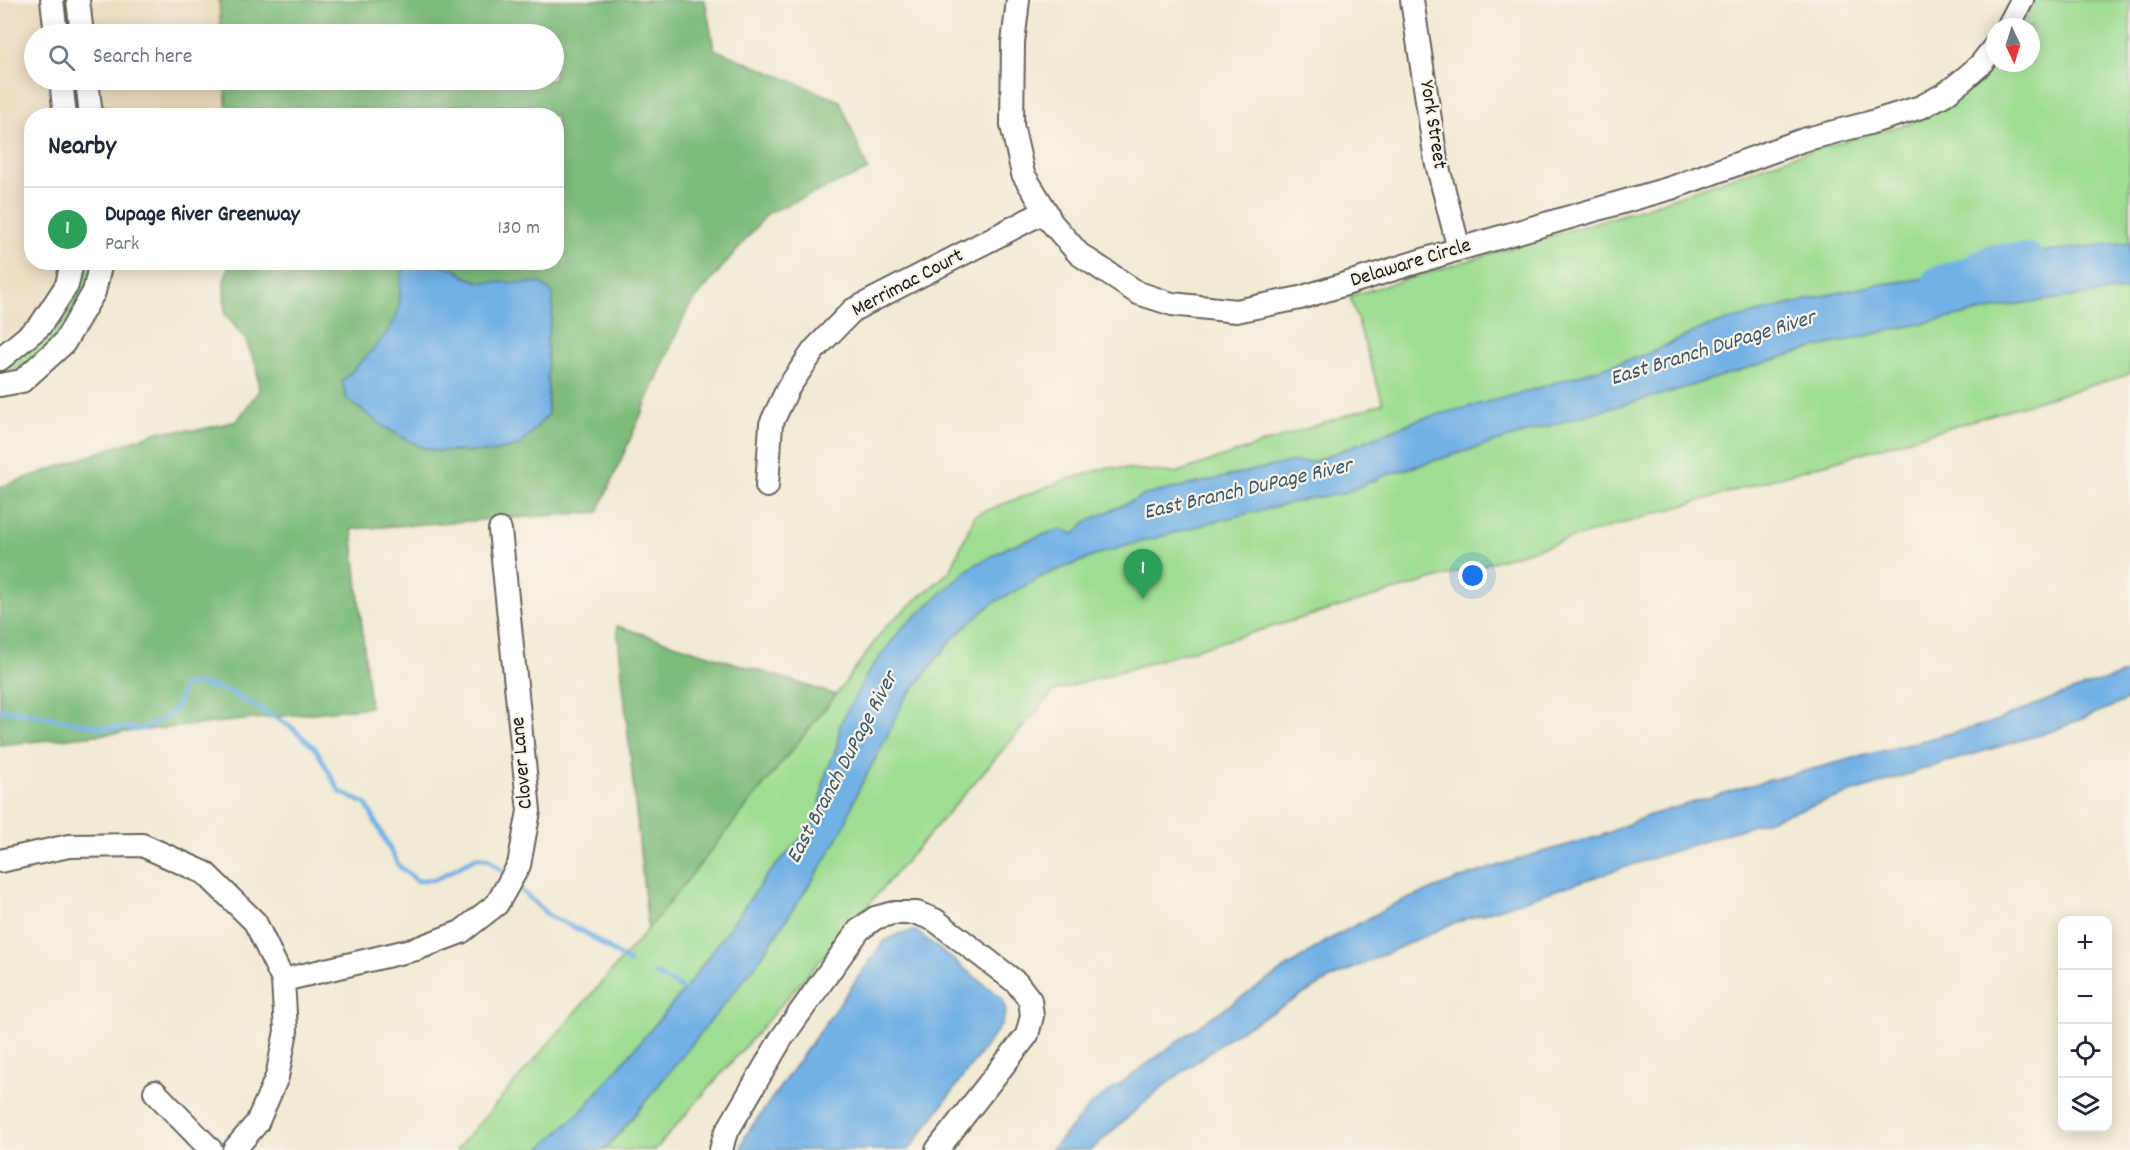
<!DOCTYPE html>
<html lang="en">
<head>
<meta charset="utf-8">
<style>
  body { margin:0; font-family:Dekko,sans-serif; background:#f6f6f7; color:#1f2937 }
  .controls { position:absolute; right:18px; bottom:18px; display:grid; overflow:hidden; border-radius:12px; box-shadow:0 3px 15px #0003 }
  .controls button { width:54px; height:54px; display:grid; place-items:center; padding:0; border:0; border-bottom:2px solid #e0e1e3; background:#fff; color:#1f2937; font:30px sans-serif }
  .compass { position:absolute; left:1986px; top:18px; width:54px; height:54px; border-radius:50%; background:#fff; box-shadow:0 3px 15px #0003; rotate:176deg }
  .you { position:absolute; left:1473px; top:576px; width:21px; height:21px; margin:-15px; border:4px solid #fff; border-radius:50%; background:#1a73e8; box-shadow:0 0 0 9px #1a73e833 }
  .badge { display:grid; place-items:center; width:39px; height:39px; border-radius:50%; background:#0b8043; color:#fff; font-size:20px; font-weight:700 }
  .pin { position:absolute; translate:-50% -50px; filter:drop-shadow(0 2px 3px #0008) }
  .pin::after { content:''; position:absolute; top:32px; width:21px; height:18px; background:inherit; clip-path:polygon(0 0,100% 0,50% 100%) }
  .list { margin:0; padding:0; list-style:none }
  h2 { display:flex; justify-content:space-between; align-items:center; height:78px; margin:0; padding:0 24px; font-size:26px }
  h2 small { font-size:20px; font-weight:400; color:#747a83 }
  .list li { display:grid; grid-template-columns:39px 1fr auto; gap:18px; align-items:center; box-sizing:border-box; height:84px; padding:0 24px; border-top:2px solid #e0e1e3 }
  .list b { display:block; font-size:22px; white-space:nowrap }
  .list p { margin:0; font-size:20px; white-space:nowrap; color:#747a83 }
  .list em { font-size:20px; font-style:normal; color:#747a83 }
  .icon { flex:none; width:33px; height:33px; fill:none; stroke:currentColor; stroke-width:2; stroke-linecap:round; stroke-linejoin:round }
  .map { position:relative; flex:none; width:2130px; height:1150px; overflow:hidden }
  .search { position:absolute; background:#fff; box-shadow:0 3px 15px #0003; left:24px; top:24px; width:540px; height:66px; display:flex; align-items:center; gap:15px; box-sizing:border-box; padding:0 21px; border-radius:33px; color:#747a83; font-size:22px }
  .panel { position:absolute; background:#fff; box-shadow:0 3px 15px #0003; left:24px; top:108px; width:540px; height:162px; border-radius:24px }
  .map>svg:first-child { display:block }
</style>
</head>
<body>
<div class="map">
<svg width="2130" height="1150" viewBox="0 0 2130 1150">
  <rect width="100%" height="100%" fill="#f7f3e8"/>
  <filter id="ink" filterUnits="userSpaceOnUse"><feTurbulence type="fractalNoise" baseFrequency=".0167" numOctaves="2"/><feDisplacementMap in="SourceGraphic" scale="12" xChannelSelector="R" yChannelSelector="G"/><feConvolveMatrix kernelMatrix="1 2 1 2 8 2 1 2 1" color-interpolation-filters="sRGB"/></filter>
  <filter id="wash" filterUnits="userSpaceOnUse"><feTurbulence type="fractalNoise" baseFrequency=".008" numOctaves="4" result="noise"/><feDisplacementMap in="SourceGraphic" scale="24" xChannelSelector="R" yChannelSelector="G"/><feGaussianBlur stdDeviation="1.35" result="paint"/><feColorMatrix in="noise" values="0 0 0 0 0 0 0 0 0 0 0 0 0 0 0 0 0 1.4 0 .05"/><feComposite in="paint" operator="in"/></filter>
  <g filter="url(#wash)">
    <rect width="100%" height="100%" fill="#f1ead4"/>
    <path fill="#ead8ba" d="M0 0H219L221 34H34V80H225L227 115 32 116V262L112 263 111 280 92 327 60 366 16 392 0 396Z"/>
    <path fill="#9edd92" stroke="#5d7c57" stroke-width="1.5" d="M2034 0H2130V374L1054 691 655 1150H456L648 929 836 695 886 626 950 571 975 515 1060 482 1109 467 1175 473 1383 403 1350 296 1644 208 1795 155 1908 124 1950 104 1995 63H2031V27H2022Z
      M70 263H98L64 343 0 385V359L40 326Z"/>
    <path fill="#7ebc7c" stroke="#4d6c4c" stroke-width="1.5" d="M219 0H705L714 49 840 101 868 170 768 213 688 308 598 512 352 529 370 707 0 745V487L161 431 198 430 237 421 259 390 256 365 245 339 225 314 224 281 230 263 556 262V116L227 115 225 80H554V34H221Z
      M617 626 836 695 648 929Z"/>
    <path fill="#72b1e5" stroke="#476680" stroke-width="1.5" d="M2130 242V289L2019 304 1900 328 1806 350 1671 392 1578 417 1384 476 1342 494 1312 498 1221 520 1108 551 1045 575 993 603 953 638 903 702 885 741 858 791 844 827 823 864 756 965 620 1133 604 1150H539L584 1108 685 989 768 874 818 820 824 779 837 746 840 724 869 671 902 628 971 567 1010 546 1060 529 1075 534 1085 522 1145 495 1290 462H1313L1417 420 1522 393 1647 354 1707 326 1826 295 1876 285 1971 272 1993 260 2045 251Z
      M407 263H431L457 270 464 276 480 282 541 283 553 294 552 317 547 339 548 415 519 446 493 452 435 451 419 446 386 428 347 399 342 381C359 364 391 335 398 312 403 294 396 280 407 263Z
      M2130 672V699L2053 731 1927 768 1449 925 1330 979 1233 1035 1161 1088 1091 1150H1051L1091 1105 1207 1020 1328 940 1397 903 1467 876 1528 856 1600 836 1647 816 1758 783 1990 723 2060 695Z
      M916 931 1002 998 1006 1012 1002 1024 909 1150H741L745 1136 884 941 901 933Z"/>
    <g fill="none" stroke-linecap="round" stroke-linejoin="round">
      <path stroke="#72b1e5" stroke-width="5" d="M0 710 17 711 104 728 142 729 170 716 177 705 184 686 198 684 226 690 290 726 316 749 340 792 366 804 399 866 417 881 436 879 476 858H487L502 871
        M522 891 549 916 586 933 629 962
        M655 974 691 993"/>
      <path stroke="#72b1e5" stroke-width="32" d="M1938 282 1971 272 1993 260 2028 259"/>
    </g>
  </g>
  <g filter="url(#ink)">
    <g fill="none" stroke-linecap="round" stroke-linejoin="round">
      <defs>
        <path id="minor" d="M52 0 56 34
          M78 0 82 34
          M1018 0 1013 43 1012 125 1023 174 1046 211 1051 222 1079 254 1138 293 1172 304 1236 311 1300 298 1459 249 1671 188 1803 140 1869 123 1921 107 1945 94 1963 80 1980 65 1995 46
          M1412 0 1436 160 1459 249
          M2008 27 2022 0
          M61 80 65 116
          M87 80 91 116
          M0 359 40 326 67 285 72 262
          M0 385 22 381 64 343 94 292 101 262
          M767 486 771 424 788 388 814 350 853 310 1046 211
          M0 861 69 846 142 845 205 873 255 922 283 980 286 1031 277 1077 257 1123 234 1150
          M283 980 416 949 461 932 497 904 519 865 529 811 500 530
          M155 1092 211 1150
          M721 1150 725 1135 781 1039 859 930 875 918 893 913H917L935 920 1017 983 1030 1000 1032 1016 1027 1035 937 1150"/>
      </defs>
      <use href="#minor" stroke="#67645c" stroke-width="26"/>
      <use href="#minor" stroke="#fff" stroke-width="22"/>
    </g>
  </g>
  <g text-anchor="middle" dominant-baseline="central" stroke-width="4.5" stroke-linejoin="round" paint-order="stroke">
    <g font-size="21" fill="#1c1c1c" stroke="#f7f3e8">
      <text transform="translate(1432 125) rotate(81)">York Street</text>
      <text transform="translate(1411 264) rotate(-17)">Delaware Circle</text>
      <text transform="translate(908 284) rotate(-28)">Merrimac Court</text>
      <text transform="translate(523 763) rotate(-95)">Clover Lane</text>
    </g>
    <g font-size="22" font-style="italic" fill="#3e586c" stroke="#f7f3e8">
      <text transform="translate(1713 349) rotate(-17)">East Branch DuPage River</text>
      <text transform="translate(1248 490) rotate(-13)">East Branch DuPage River</text>
      <text transform="translate(843 768) rotate(-62)">East Branch DuPage River</text>
    </g>
  </g>
</svg>
<div class="controls">
<button>+</button>
<button>−</button>
<button><svg class="icon" aria-label="locate" viewBox="0 0 24 24"><circle cx="12" cy="12" r="6"/><path d="M12 2v4M12 18v4M2 12h4M18 12h4"/></svg></button>
<button><svg class="icon" aria-label="layers" viewBox="0 0 24 24"><path d="M12 4l9 5-9 5-9-5zM3 14l9 5 9-5"/></svg></button>
</div>
<svg class="compass" viewBox="-18 -18 36 36"><path d="M0-13l5 13h-10z" fill="#e53935"/><path d="M0 13l5-13h-10z" fill="#747a83"/></svg>
<div class="you"></div>
<div class="pin badge" style="left:1143px;top:599px;background:#2e9e5b">1</div>
<div class="search"><svg class="icon" aria-label="search" viewBox="0 0 24 24"><circle cx="10" cy="10" r="6"/><path d="M15 15l6 6"/></svg>Search here</div>
<section class="panel">
<h2>Nearby<small></small></h2>
<ul class="list">
<li><span class="badge" style="background:#2e9e5b">1</span><div><b>Dupage River Greenway</b><p>Park</p></div><em>130 m</em></li>
</ul>
</section>
</div>
</body>
</html>
